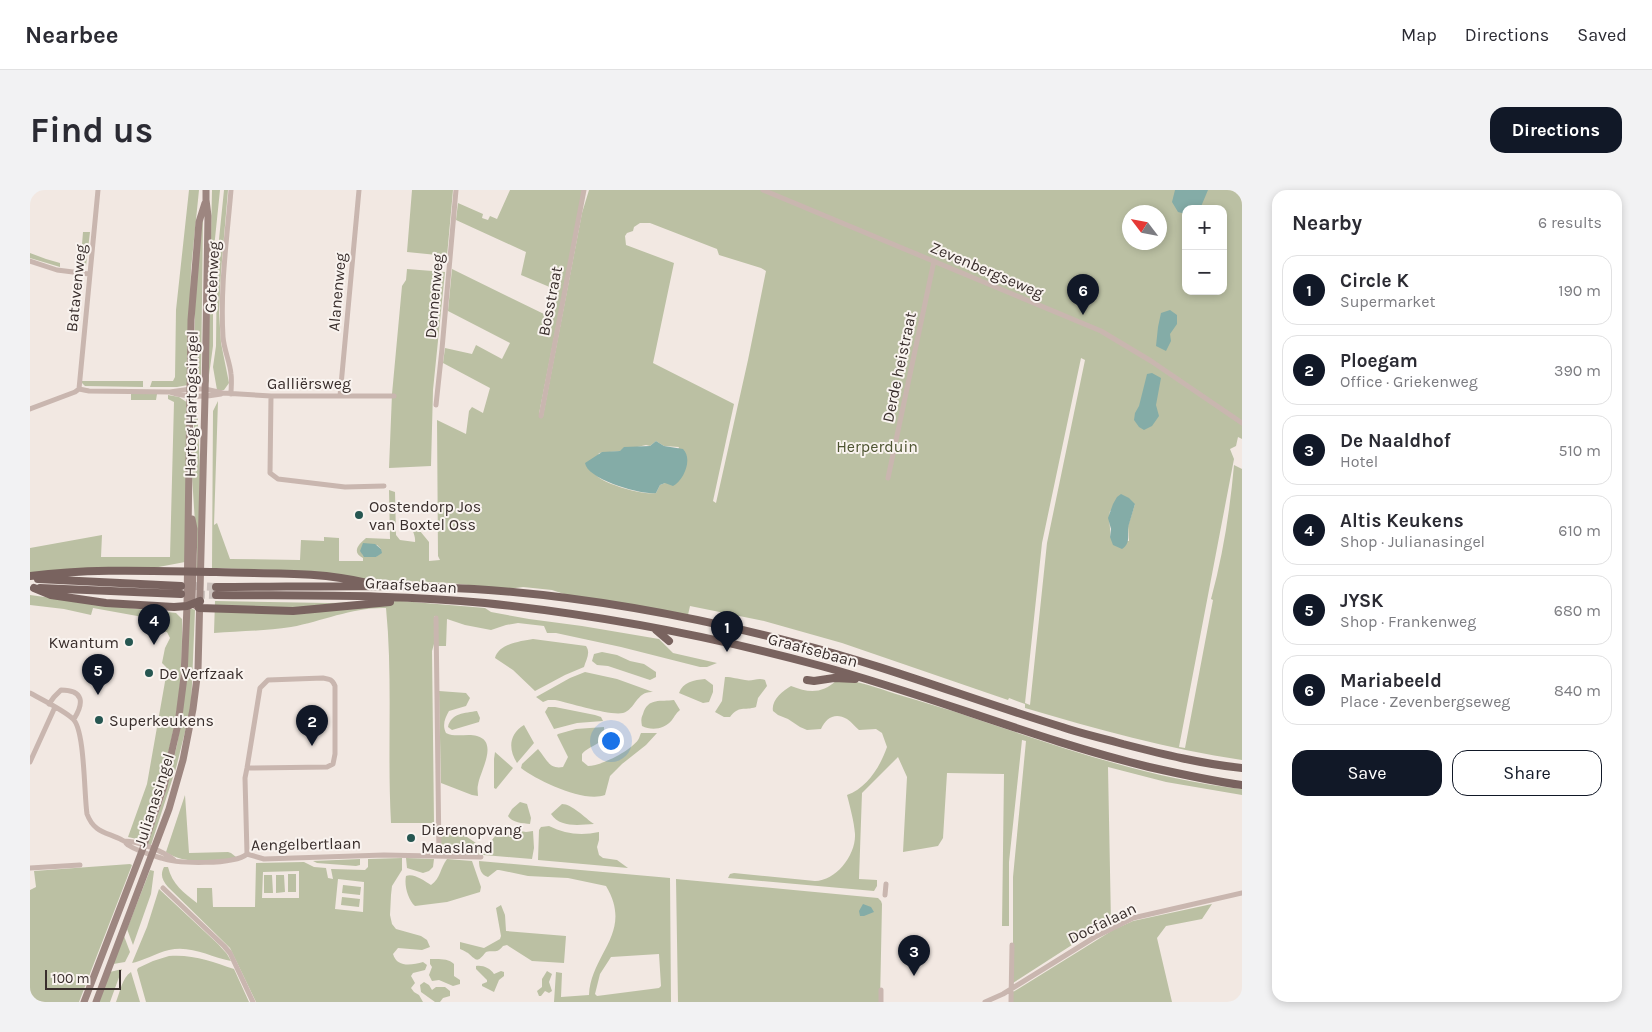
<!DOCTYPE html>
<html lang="en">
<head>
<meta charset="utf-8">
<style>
  body { margin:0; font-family:Karla,sans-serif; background:#f2f2f3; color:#2b2b33 }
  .controls { position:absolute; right:15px; top:15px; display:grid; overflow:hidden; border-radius:10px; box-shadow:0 2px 8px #0003 }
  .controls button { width:45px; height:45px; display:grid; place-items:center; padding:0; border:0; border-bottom:1px solid #e1e1e2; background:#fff; color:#2b2b33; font:25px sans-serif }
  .compass { position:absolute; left:1092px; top:15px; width:45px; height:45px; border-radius:50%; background:#fff; box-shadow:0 2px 8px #0003; rotate:302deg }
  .scale { position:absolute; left:15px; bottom:12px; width:76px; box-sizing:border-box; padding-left:5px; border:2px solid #392e2c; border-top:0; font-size:14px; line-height:18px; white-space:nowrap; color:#392e2c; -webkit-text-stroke:4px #f9f3ef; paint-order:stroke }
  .you { position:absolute; left:580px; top:550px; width:18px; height:18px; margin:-12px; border:4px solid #fff; border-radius:50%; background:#1a73e8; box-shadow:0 0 0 8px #1a73e833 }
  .badge { display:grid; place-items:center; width:32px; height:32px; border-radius:50%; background:#111827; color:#fff; font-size:16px; font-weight:700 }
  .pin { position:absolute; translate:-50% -41px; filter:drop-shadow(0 1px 2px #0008) }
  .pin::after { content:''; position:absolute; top:26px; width:18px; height:15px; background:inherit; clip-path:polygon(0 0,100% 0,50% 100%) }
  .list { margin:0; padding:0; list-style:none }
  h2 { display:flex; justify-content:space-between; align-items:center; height:65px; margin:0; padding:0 20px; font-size:21px }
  h2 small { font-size:16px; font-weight:400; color:#7c7c81 }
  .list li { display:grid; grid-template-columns:32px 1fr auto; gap:15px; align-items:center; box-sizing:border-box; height:70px; margin:0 10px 10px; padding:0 10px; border:1px solid #e1e1e2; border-radius:15px }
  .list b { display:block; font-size:19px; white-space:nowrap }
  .list p { margin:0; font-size:16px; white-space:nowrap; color:#7c7c81 }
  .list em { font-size:16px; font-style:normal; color:#7c7c81 }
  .actions { display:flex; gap:10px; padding:15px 20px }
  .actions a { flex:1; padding:11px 0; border:1px solid #111827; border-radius:15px; text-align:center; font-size:18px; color:#111827 }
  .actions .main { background:#111827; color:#fff }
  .map { position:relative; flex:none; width:1212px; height:812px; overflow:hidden; border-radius:15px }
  header { display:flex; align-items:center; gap:30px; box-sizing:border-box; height:70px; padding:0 25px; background:#fff; border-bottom:1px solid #e1e1e2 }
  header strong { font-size:24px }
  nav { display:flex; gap:28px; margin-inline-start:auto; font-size:18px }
  .intro { display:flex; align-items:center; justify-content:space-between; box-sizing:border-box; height:120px; padding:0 30px }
  h1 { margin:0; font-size:35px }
  .button { padding:12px 22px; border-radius:15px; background:#111827; color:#fff; font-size:18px; font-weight:700 }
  main { display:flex; gap:30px; padding:0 30px }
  aside { flex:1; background:#fff; border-radius:15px; box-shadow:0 2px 8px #0003 }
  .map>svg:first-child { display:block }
</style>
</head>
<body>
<header>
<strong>Nearbee</strong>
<nav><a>Map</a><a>Directions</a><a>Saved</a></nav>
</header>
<div class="intro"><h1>Find us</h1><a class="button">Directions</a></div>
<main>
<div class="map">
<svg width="1212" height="812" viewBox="0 0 1212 812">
  <rect width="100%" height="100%" fill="#f2e8e2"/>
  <path fill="#bbc0a3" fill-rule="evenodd" d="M159 0H169L161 79 158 195 147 197H120L122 191H143L145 187 146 120Z
    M182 0H190L183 68V156L179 185V194L178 191Z
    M194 0H198L191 82 189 123 191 153 199 193 194 200H187L183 177 186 156 187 69Z
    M382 0H423L417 66 377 62Z
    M480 0H553L509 224 513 226 552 23 559 0H1212V249L1208 247 1206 256 1200 259 1204 269 1149 557 1155 558 1183 410 1181 409C1193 365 1200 320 1204 275L1212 279V570C1138 559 1066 539 995 518V514L979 508 978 510 812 453 734 431 660 416 658 425 540 406 522 400 493 397 477 399 420 393 324 389 248 380 182 378 183 221 188 211 184 335 187 333 200 369 270 370 271 350 294 351V347L309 348V371H333V368C321 362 329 354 336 348L360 349 359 300 365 302 366 345 370 350 385 352C386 344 380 339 381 330L399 352V371L410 370 408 366 407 230 436 244 439 221 442 217 453 223 460 198 413 173 415 158 442 164 446 155 472 169 480 153 418 121 422 79 516 125 522 98 491 85 496 62 426 30 428 13 453 24 452 28 458 30 460 26 467 29ZM1156 19H1193V101H1156ZM1100 22H1130V52H1100ZM610 33H620L687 59 689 65 731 78 736 81 718 170 686 313 683 311 704 214 623 173 644 73 596 55 595 46 597 43 603 41 604 37ZM1051 168 1055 170 1017 353 1000 515 995 513 1012 353ZM626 251 634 256 649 257 635 293 630 295 626 303C612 305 583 296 571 289 567 287 566 284 562 282L569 263 590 261 616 255 620 256ZM1105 314 1098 336 1099 351 1080 347C1081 338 1078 330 1080 321ZM347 355 351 359 346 367 332 365Z
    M173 26 171 191 167 195 164 191 165 115 171 39Z
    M53 42H60L56 76 50 79Z
    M0 63 16 69 30 73V77L0 68Z
    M377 79 415 82 403 200 401 276 359 278 362 204 372 96 376 90Z
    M52 191H113V197L55 196 52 193Z
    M101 204H127L126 210H101Z
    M138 205 149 207 158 213 155 372 118 379 0 383V358L72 345 71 367H140L144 212 138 209Z
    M165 209 167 213 170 280 169 380H166L167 364 162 286Z
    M0 405 81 416 146 423 152 429C152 461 152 493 146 525 139 568 126 609 111 650L98 647 117 594 136 486V477L132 473 135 458 140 448 137 442 122 440 124 429 63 418 61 425 34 419 0 415Z
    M185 411 299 413 371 411 455 418 461 422 499 429 552 436 629 449 643 463 687 473 677 477H670L591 457 526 443H517L514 436 488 433 476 435 461 440 435 435 417 429 416 456H408L407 426H404V454L402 461 404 633H361C357 561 363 489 356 418 323 417 293 431 261 437 236 441 209 441 184 443Z
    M160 418 165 420 161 518 146 578 121 655 117 654 134 607 147 555 151 531Z
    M503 449 556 456C561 463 556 470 554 477L535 485 505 501 483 480 465 468C468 454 491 451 503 449Z
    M572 462 587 465 600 471 614 474 626 482V487L620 490 578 476 567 475 562 471 564 464Z
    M555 482 587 489 623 502C606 501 606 519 593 523 580 526 540 513 525 510H518L513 512 506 507 540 488Z
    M695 487C703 487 707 489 715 490 722 492 728 487 735 490L737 496 728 508 726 517C714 521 709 515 700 527H694L685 522 692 511Z
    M675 489 683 495V502L679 512 673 513 649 503C653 492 664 490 675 489Z
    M807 490C827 490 848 498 866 504 892 512 918 519 943 528 1030 557 1120 589 1212 599V605L1136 592 1078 577 1081 733 1059 744 983 793V687L996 551 992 550 979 672V736H972L974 584 917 583 913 648 908 656 873 662 877 587 868 567 832 603 829 689 847 690V696L844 701 698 688 700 684 704 683 785 691C806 691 826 665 825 644 824 631 820 617 817 605 837 598 850 577 857 557L852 543 846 539 829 540C824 536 822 532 817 529 805 522 796 528 791 539L777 540 770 537 758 529 748 525 743 521C741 511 752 501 761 496 779 503 792 504 807 490Z
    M409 501 436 503 440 508 436 516 419 521C415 528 412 535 416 543 426 548 437 543 447 546 469 552 450 581 448 595 447 598 448 603 448 606L442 605 411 593Z
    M644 510 650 520C646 523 645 526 642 530 635 539 622 541 612 536 611 531 611 528 613 524 618 507 631 512 644 510Z
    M518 517H525L565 525 571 527 573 531 547 533 524 539 515 522Z
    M447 521 450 528 449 532 422 540 418 537C421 523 435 523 447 521Z
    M494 535 504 553 487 573C478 559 479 544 494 535Z
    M574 537C575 557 562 553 552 564V571L558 576C571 576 600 561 608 550 609 549 610 545 611 543H627L616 555 592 574 580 586 575 605C554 613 508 591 491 578L492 574 508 559C516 568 519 580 533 577L538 567 527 545 528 544 546 539Z
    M465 562 483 578 466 599 464 598V569Z
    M155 605 159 663 198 662 201 663 206 667 201 669C180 670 154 675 136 662Z
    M490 612 497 614 501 628 500 634C493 633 482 633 478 626L482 619Z
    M532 614C542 614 555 628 564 634 549 635 530 638 521 624Z
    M519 636C535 644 551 646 569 642V650L567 657 569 665 573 668 587 670 598 678 508 670 509 640 511 637Z
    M473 638 496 642 503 641 504 658 502 669 407 661 408 651 414 639H425L455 659 469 641Z
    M372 668V680L362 696 361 705 360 725 362 734 366 739 391 746 397 750 400 757 392 760 368 758 363 764C367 778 382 775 393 772L397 775 395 780 383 783 381 786 385 793 381 798 384 802 389 805 393 812H226L200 758 138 697C132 690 130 685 134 677H138C142 694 154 703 167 713V698H182L183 717H225L226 673 274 672 284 677 296 678 298 688 303 689 301 679 335 680 338 677V669ZM269 681V708H232L233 682ZM308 689 334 692 333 722 305 719Z
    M376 668 404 669 403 677 399 681 393 683 377 678Z
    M330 669V675L326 676 287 673 283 671Z
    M417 669 442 671 451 697 450 702 417 712 385 716C378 710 374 695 376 686 384 683 394 691 401 695 411 688 410 678 417 669Z
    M449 671 640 688 641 812H524L526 782 532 783 531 807 559 805C561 763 604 743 576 696L538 688 498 686 469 680H467L458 687C451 685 449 678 449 671ZM629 764 631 796 629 798 567 806 565 804 570 784 581 767Z
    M100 674 102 675 49 812H0V700L6 697 4 681Z
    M120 680 124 681 121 704 103 755 97 739Z
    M258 684H266V702H258Z
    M234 685H242L243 703H234Z
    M246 685H254L255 702 246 703Z
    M646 689 848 708 851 711 852 714 850 812H648Z
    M313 695 331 697 330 705 312 703Z
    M129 699 188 754 197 764 201 771C180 767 161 755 139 760 126 763 113 771 102 773L117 737Z
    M312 707 330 709 329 717 311 715Z
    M1182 714 1172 729 1136 736 1127 748 1142 812H983V802L1083 740 1103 731Z
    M471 715 475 725 476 741 536 746 534 773 502 771 477 755 473 756C467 764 464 760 456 762 447 773 447 771 438 763 438 763 431 759 430 759V752L454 758 470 749 471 746 466 718Z
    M94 746 100 762 95 772 83 774Z
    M139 766C163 764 183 772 204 779L219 812H116L107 780 108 778 123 771Z
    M400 769C408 769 418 768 424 774V786L430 790V794L423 796 409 790 402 791 399 785 402 777 400 774Z
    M446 776C453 775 460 778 464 784L471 781 474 782V786L469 790 464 802 452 796V794L457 792V790L446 779Z
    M92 779 80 812H68L80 782Z
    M517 781 522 784 519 792 522 801 519 803 515 801 511 806H509L507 801 512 797V789Z
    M101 782 110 812H86C90 802 92 788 101 782Z
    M394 792 399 795 402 800 406 797H415L420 801V806L413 808 410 812H405L391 802 390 795Z"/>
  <path fill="#84aca7" d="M1145 0H1178L1170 19H1156V24L1148 22 1142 12Z
    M1140 120 1147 125V134L1140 144 1141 151 1136 161 1126 156 1128 137 1131 123Z
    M1122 183 1131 188 1126 215 1129 226 1122 236 1114 240 1109 237 1104 230 1105 223 1109 216 1117 184Z
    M626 251 634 256 653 259C663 269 654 290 643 296L635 293 630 295 626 303C610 305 557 289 555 273L572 262 590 261 594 257 620 256Z
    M1091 304 1099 308 1105 314C1103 321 1101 327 1099 334 1096 343 1102 353 1092 359L1083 355 1080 347 1081 339 1078 328 1083 314 1087 307Z
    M333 353 345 354 351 359 352 363 346 367H334L330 361Z
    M833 714 841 717 844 722 834 726H830L829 721Z"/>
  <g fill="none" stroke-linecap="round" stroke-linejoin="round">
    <path stroke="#cdc3be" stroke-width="8" stroke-dasharray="8 4" stroke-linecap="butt" d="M165 396 186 397
      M155 404 186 405"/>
    <path stroke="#c9b6af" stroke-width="5" d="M201 0C197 48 190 98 193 147 194 160 200 172 201 184 202 191 201 197 201 204
      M733 0 1071 141 1121 171 1212 233
      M0 71 27 80 59 84
      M49 199 68 0
      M140 202C156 207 175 207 191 204
      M241 206 240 283 248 289 315 297 354 296
      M310 206 329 0
      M406 215 412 159 426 0
      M0 219 45 202 49 199 59 201 140 202 161 199H175L193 203 241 206H364
      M511 226 554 0
      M858 288 904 71
      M406 428 409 666
      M0 503C11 509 35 521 43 529 55 540 54 605 57 624 64 643 77 642 92 650 98 653 93 651 98 655 107 661 121 665 131 668 147 674 204 675 217 664
      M19 514 24 507 31 500C54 500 54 513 44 529
      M0 572 25 517
      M217 578 297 577 303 574 305 564V496C302 489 299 489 293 488L238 490 230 498 217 578 215 588 217 664
      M94 651C108 651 133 661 144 670
      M217 664 234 669 354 665 451 667
      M0 678 50 675
      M133 698 194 756 200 763 223 812
      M855 705 856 694
      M851 800V812
      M955 812 973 804 1065 747 1103 728 1212 703
      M981 812 982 755"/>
    <path stroke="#9d8680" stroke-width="7" d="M162 329 164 339 162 410 166 416
      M54 812 112 661 124 625 134 596 148 534 154 487 157 416 161 130 169 32 175 13
      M66 812 139 619 153 570 163 519 168 480 175 206 178 26 176 10V0"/>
    <path stroke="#79635f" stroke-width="8" d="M0 386C62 378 124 381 186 382 236 384 288 381 337 393
      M8 389 151 396
      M186 397C272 397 358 394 444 399 553 406 661 426 766 453 856 476 943 510 1032 537 1052 544 1073 548 1093 554 1132 564 1172 574 1212 578
      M4 398 21 405 76 413 144 417 157 416 170 411
      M10 398 151 404
      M186 405C275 406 365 404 455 413 568 425 681 446 791 476 902 506 1008 550 1119 577 1150 584 1181 591 1212 595
      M169 418 263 421 360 412
      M626 440 639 451
      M777 490 784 491 804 488 825 489"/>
  </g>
  <g fill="#265651" stroke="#f9f3ef" stroke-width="2">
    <circle cx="329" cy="325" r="5"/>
    <circle cx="99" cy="452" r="5"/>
    <circle cx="119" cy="483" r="5"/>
    <circle cx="69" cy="530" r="5"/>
    <circle cx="381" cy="648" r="5"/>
  </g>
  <g text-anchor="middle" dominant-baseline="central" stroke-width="4" stroke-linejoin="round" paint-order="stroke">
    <g font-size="16" fill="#392e2c" stroke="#f9f3ef">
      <text transform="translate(957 80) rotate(23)">Zevenbergseweg</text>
      <text transform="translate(182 87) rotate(-87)">Gotenweg</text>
      <text transform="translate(46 98) rotate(-84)">Batavenweg</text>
      <text transform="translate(307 102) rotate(-85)">Alanenweg</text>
      <text transform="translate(404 106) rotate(-85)">Dennenweg</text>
      <text transform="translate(520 111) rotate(-79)">Bosstraat</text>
      <text transform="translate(869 177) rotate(-78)">Derde heistraat</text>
      <text x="279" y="193">Galliërsweg</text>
      <text transform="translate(161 214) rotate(-89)">Hartog Hartogsingel</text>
      <text transform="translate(381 395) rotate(3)">Graafsebaan</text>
      <text transform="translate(783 460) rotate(15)">Graafsebaan</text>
      <text transform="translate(124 610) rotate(-72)">Julianasingel</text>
      <text transform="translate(276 654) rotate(-1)">Aengelbertlaan</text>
      <text transform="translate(1072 733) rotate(-26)">Docfalaan</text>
    </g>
    <g font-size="16" fill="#4e5532" stroke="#f9f3ef">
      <text x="847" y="256">Herperduin</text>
    </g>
    <g font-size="16" fill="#392e2c" stroke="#f9f3ef" text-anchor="start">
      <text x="339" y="316">Oostendorp Jos<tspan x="339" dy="18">van Boxtel Oss</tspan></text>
      <text x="89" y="452" text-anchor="end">Kwantum</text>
      <text x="129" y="483">De Verfzaak</text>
      <text x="79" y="530">Superkeukens</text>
      <text x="391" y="639">Dierenopvang<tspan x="391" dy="18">Maasland</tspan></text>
    </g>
  </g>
</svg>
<div class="controls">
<button>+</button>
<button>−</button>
</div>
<svg class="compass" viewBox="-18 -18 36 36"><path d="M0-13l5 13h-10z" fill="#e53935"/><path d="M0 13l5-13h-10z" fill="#7c7c81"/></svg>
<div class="scale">100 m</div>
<div class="you"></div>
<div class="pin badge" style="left:697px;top:462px">1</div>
<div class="pin badge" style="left:282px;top:556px">2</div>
<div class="pin badge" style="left:884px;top:786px">3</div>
<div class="pin badge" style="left:124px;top:455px">4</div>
<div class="pin badge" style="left:68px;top:505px">5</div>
<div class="pin badge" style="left:1053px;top:125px">6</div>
</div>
<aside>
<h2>Nearby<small>6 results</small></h2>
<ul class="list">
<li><span class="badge">1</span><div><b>Circle K</b><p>Supermarket</p></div><em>190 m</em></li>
<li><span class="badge">2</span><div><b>Ploegam</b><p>Office · Griekenweg</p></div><em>390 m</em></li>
<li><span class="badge">3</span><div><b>De Naaldhof</b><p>Hotel</p></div><em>510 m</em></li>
<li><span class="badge">4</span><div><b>Altis Keukens</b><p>Shop · Julianasingel</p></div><em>610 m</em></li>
<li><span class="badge">5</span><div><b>JYSK</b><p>Shop · Frankenweg</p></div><em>680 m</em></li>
<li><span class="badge">6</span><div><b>Mariabeeld</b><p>Place · Zevenbergseweg</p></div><em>840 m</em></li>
</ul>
<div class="actions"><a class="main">Save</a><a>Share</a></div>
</aside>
</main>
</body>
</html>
